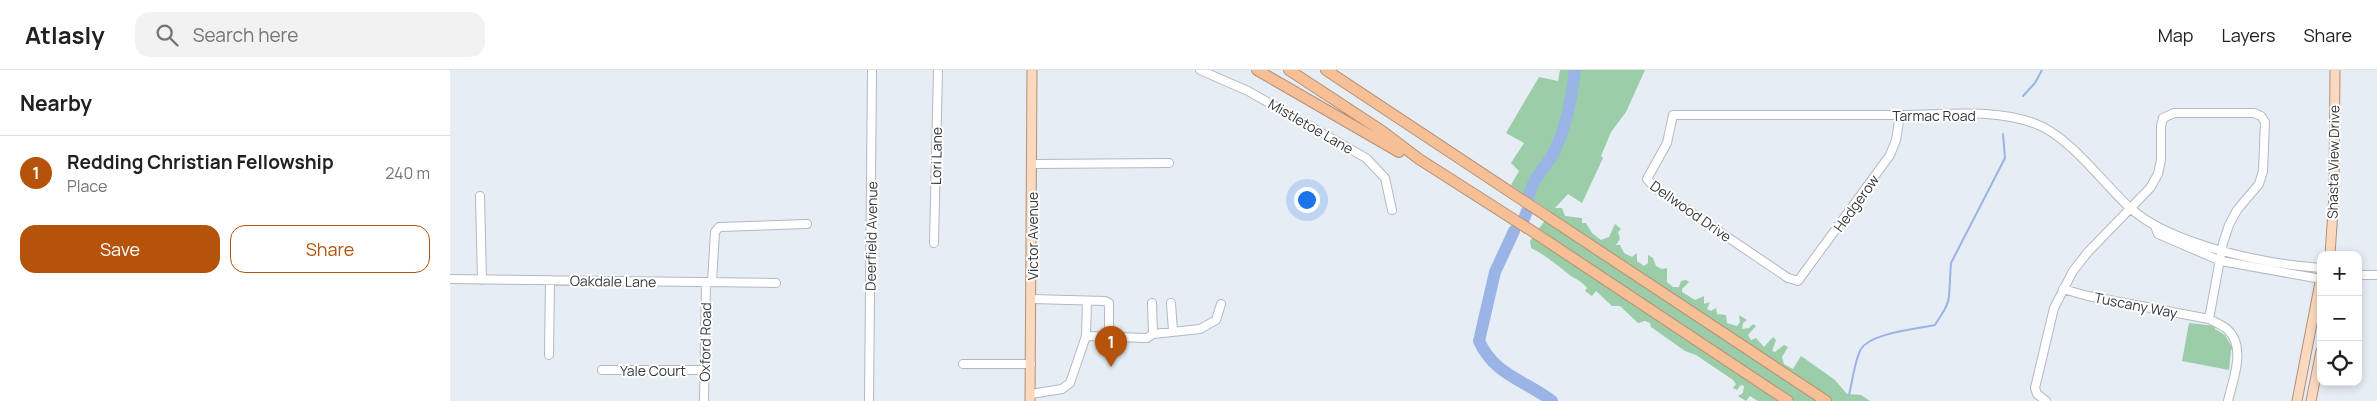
<!DOCTYPE html>
<html lang="en">
<head>
<meta charset="utf-8">
<style>
  body { margin:0; font-family:Manrope,sans-serif; background:#f2f2f2; color:#202124 }
  .controls { position:absolute; right:15px; bottom:15px; display:grid; overflow:hidden; border-radius:10px; box-shadow:0 2px 8px #0003 }
  .controls button { width:45px; height:45px; display:grid; place-items:center; padding:0; border:0; border-bottom:1px solid #e0e0e0; background:#fff; color:#202124; font:25px sans-serif }
  .you { position:absolute; left:856px; top:129px; width:18px; height:18px; margin:-12px; border:4px solid #fff; border-radius:50%; background:#1a73e8; box-shadow:0 0 0 8px #1a73e833 }
  .badge { display:grid; place-items:center; width:32px; height:32px; border-radius:50%; background:#b45309; color:#fff; font-size:16px; font-weight:700 }
  .pin { position:absolute; translate:-50% -41px; filter:drop-shadow(0 1px 2px #0008) }
  .pin::after { content:''; position:absolute; top:26px; width:18px; height:15px; background:inherit; clip-path:polygon(0 0,100% 0,50% 100%) }
  .list { margin:0; padding:0; list-style:none }
  h2 { display:flex; justify-content:space-between; align-items:center; height:65px; margin:0; padding:0 20px; font-size:21px }
  h2 small { font-size:16px; font-weight:400; color:#757577 }
  .list li { display:grid; grid-template-columns:32px 1fr auto; gap:15px; align-items:center; box-sizing:border-box; height:75px; padding:0 20px; border-top:1px solid #e0e0e0 }
  .list b { display:block; font-size:19px; white-space:nowrap }
  .list p { margin:0; font-size:16px; white-space:nowrap; color:#757577 }
  .list em { font-size:16px; font-style:normal; color:#757577 }
  .actions { display:flex; gap:10px; padding:15px 20px }
  .actions a { flex:1; padding:11px 0; border:1px solid #b45309; border-radius:15px; text-align:center; font-size:18px; color:#b45309 }
  .actions .main { background:#b45309; color:#fff }
  .icon { flex:none; width:28px; height:28px; fill:none; stroke:currentColor; stroke-width:2; stroke-linecap:round; stroke-linejoin:round }
  .map { position:relative; flex:none; width:1927px; height:331px; overflow:hidden }
  header { display:flex; align-items:center; gap:30px; box-sizing:border-box; height:70px; padding:0 25px; background:#fff; border-bottom:1px solid #e0e0e0 }
  header strong { font-size:24px }
  nav { display:flex; gap:28px; margin-inline-start:auto; font-size:18px }
  .search { width:350px; height:45px; background:#f2f2f2; display:flex; align-items:center; gap:12px; box-sizing:border-box; padding:0 18px; border-radius:15px; color:#757577; font-size:19px }
  main { display:flex }
  aside { flex:1; background:#fff }
  .map>svg:first-child { display:block }
</style>
</head>
<body>
<header>
<strong>Atlasly</strong>
<div class="search"><svg class="icon" aria-label="search" viewBox="0 0 24 24"><circle cx="10" cy="10" r="6"/><path d="M15 15l6 6"/></svg>Search here</div>
<nav><a>Map</a><a>Layers</a><a>Share</a></nav>
</header>
<main>
<aside>
<h2>Nearby<small></small></h2>
<ul class="list">
<li><span class="badge">1</span><div><b>Redding Christian Fellowship</b><p>Place</p></div><em>240 m</em></li>
</ul>
<div class="actions"><a class="main">Save</a><a>Share</a></div>
</aside>
<div class="map">
<svg width="1927" height="331" viewBox="0 0 1927 331">
  <rect width="100%" height="100%" fill="#e6edf5"/>
  <path fill="#9acda8" d="M1110 0H1195L1176 42 1161 62 1151 86 1153 88 1132 133 1118 124 1105 138H1112L1115 146 1132 148V153H1136L1142 163 1151 170 1159 167 1165 154 1171 159 1168 162 1170 169 1166 175H1170L1174 183 1182 187 1187 183V191L1194 196 1198 193V185L1203 188 1206 196 1212 199 1217 198V212L1223 217H1229L1231 211 1236 210 1239 212 1232 219V222L1245 230 1254 226V234L1260 232 1257 239 1261 241 1266 238 1267 244 1276 245 1277 253 1287 256 1290 252 1289 245 1297 250 1293 253 1292 259 1299 258 1303 254 1306 256 1298 265 1301 270 1306 268 1314 277 1323 267 1326 270 1322 281 1325 282 1334 275 1338 277 1332 287 1334 294 1343 299 1351 286 1385 310 1397 324 1411 325 1420 331H1308L1300 326 1296 331 1288 326 1293 323 1294 316 1291 315 1287 320 1283 318 1286 314 1283 310 1246 285 1235 281 1201 257 1200 253 1195 251 1188 253 1170 236H1162L1146 221 1142 226 1135 221 1137 218C1131 210 1124 209 1117 203 1106 194 1095 185 1081 178L1080 171 1101 142 1061 115 1069 101 1061 93 1074 73 1056 63 1089 7 1108 11Z
    M1739 253 1766 256 1765 259 1775 265 1783 279 1781 280 1779 300 1732 291Z"/>
  <g fill="none" stroke-linecap="round" stroke-linejoin="round">
    <path stroke="#9ab5e5" stroke-width="2" d="M1573 26 1585 13 1592 0
      M1399 325C1402 313 1405 289 1411 279 1421 263 1467 259 1485 255 1490 246 1499 236 1499 226 1500 215 1500 205 1501 193L1555 88 1553 64"/>
    <path stroke="#9ab5e5" stroke-width="12" d="M1079 127C1082 107 1097 97 1105 80 1117 55 1122 26 1125 0
      M1074 149 1077 141
      M1064 161 1045 202 1029 271C1045 306 1075 310 1102 331"/>
    <defs>
      <path id="minor" d="M750 0 798 21 916 88 935 108 942 140
        M1450 45 1446 70 1440 85 1348 211 1338 208 1205 118 1197 109 1217 73 1223 45C1299 45 1375 45 1451 45 1495 45 1545 38 1586 54 1619 66 1653 113 1679 137 1720 175 1815 194 1871 198
        M583 94 719 93
        M30 126 32 210
        M1705 156 1708 164 1771 191 1871 209
        M484 173 488 0
        M1908 205H1927
        M0 209 326 213
        M262 212 265 162 269 157 357 154
        M1613 219 1638 226 1759 249C1765 252 1772 255 1777 259 1797 277 1783 309 1778 331
        M582 229 655 231 659 233V267
        M702 233 703 264
        M721 233 723 261
        M636 266 697 268 703 264 750 259 766 250 771 234
        M99 285 100 210
        M513 294H581
        M152 300H255
        M581 324 612 319 620 313 636 266 637 231
        M254 331 256 212
        M419 331 422 0
        M1596 331 1587 324 1585 318 1604 238 1623 201 1638 182 1700 118 1708 104 1711 90V56L1713 48 1724 43H1804L1811 46 1815 52 1813 101 1809 114 1787 140 1779 155 1773 173 1759 249"/>
      <path id="major" d="M1880 185 1884 125 1885 0
        M580 331 582 0
        M1847 331 1871 207
        M1861 331 1871 281"/>
      <path id="highway" d="M807 0 949 82
        M839 0 932 61 969 89 1085 163 1338 331
        M876 0 1376 331"/>
    </defs>
    <use href="#minor" stroke="#b3b9c1" stroke-width="10"/>
    <use href="#major" stroke="#b39076" stroke-width="11"/>
    <use href="#highway" stroke="#b39076" stroke-width="12"/>
    <use href="#minor" stroke="#fff" stroke-width="8"/>
    <use href="#major" stroke="#fad9bf" stroke-width="9"/>
    <use href="#highway" stroke="#f7bf95" stroke-width="10"/>
  </g>
  <g text-anchor="middle" dominant-baseline="central" stroke-width="4" stroke-linejoin="round" paint-order="stroke">
    <g font-size="14" fill="#35383b" stroke="#fff">
      <text x="1484" y="45">Tarmac Road</text>
      <text transform="translate(861 56) rotate(30)">Mistletoe Lane</text>
      <text transform="translate(486 86) rotate(-89)">Lori Lane</text>
      <text transform="translate(1883 92) rotate(-89)">Shasta View Drive</text>
      <text transform="translate(1406 133) rotate(-54)">Hedgerow</text>
      <text transform="translate(1241 141) rotate(35)">Dellwood Drive</text>
      <text transform="translate(421 166) rotate(-89)">Deerfield Avenue</text>
      <text transform="translate(582 166) rotate(-90)">Victor Avenue</text>
      <text transform="translate(163 211) rotate(1)">Oakdale Lane</text>
      <text transform="translate(1686 235) rotate(11)">Tuscany Way</text>
      <text transform="translate(255 272) rotate(-89)">Oxford Road</text>
      <text x="203" y="300">Yale Court</text>
    </g>
  </g>
</svg>
<div class="controls">
<button>+</button>
<button>−</button>
<button><svg class="icon" aria-label="locate" viewBox="0 0 24 24"><circle cx="12" cy="12" r="6"/><path d="M12 2v4M12 18v4M2 12h4M18 12h4"/></svg></button>
</div>
<div class="you"></div>
<div class="pin badge" style="left:661px;top:297px">1</div>
</div>
</main>
</body>
</html>
